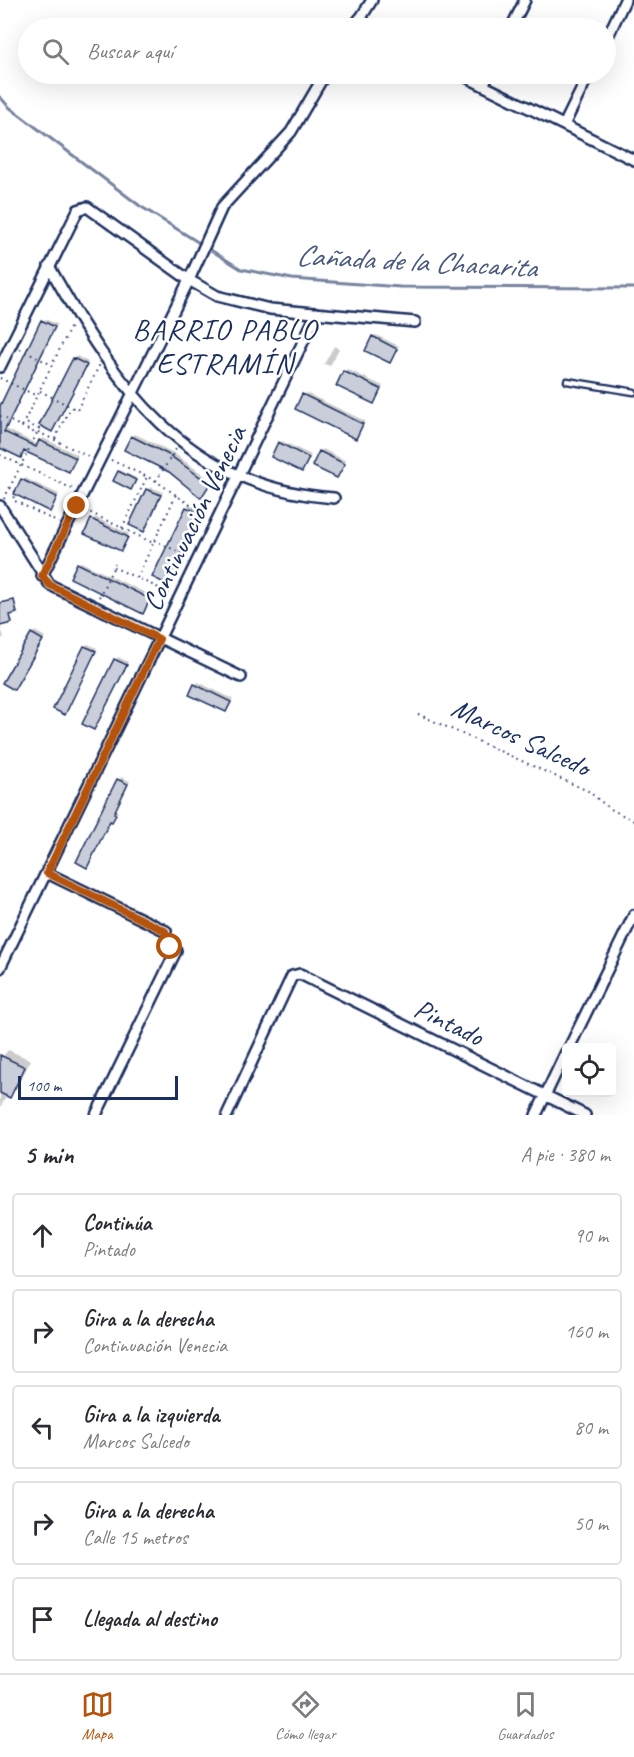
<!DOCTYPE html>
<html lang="es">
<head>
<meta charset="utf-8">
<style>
  body { margin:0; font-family:Caveat,sans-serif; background:#f2f2f3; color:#2b2b33 }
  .controls { position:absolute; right:18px; bottom:18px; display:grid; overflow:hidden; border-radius:6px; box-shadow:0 6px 24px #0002 }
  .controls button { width:54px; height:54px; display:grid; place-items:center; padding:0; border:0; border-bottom:2px solid #e1e1e2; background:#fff; color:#2b2b33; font:30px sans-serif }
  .scale { position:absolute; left:18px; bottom:15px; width:160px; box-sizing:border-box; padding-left:6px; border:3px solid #1b2f5e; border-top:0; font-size:16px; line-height:21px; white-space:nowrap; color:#1b2f5e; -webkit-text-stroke:4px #fff; paint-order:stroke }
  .stop { position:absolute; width:18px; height:18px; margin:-14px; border:4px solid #b45309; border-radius:50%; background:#fff }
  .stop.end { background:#b45309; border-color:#fff; box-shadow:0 2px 6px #0008 }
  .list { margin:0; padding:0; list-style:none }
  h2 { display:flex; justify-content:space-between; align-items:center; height:78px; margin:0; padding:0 24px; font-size:26px }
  h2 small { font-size:20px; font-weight:400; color:#7c7c81 }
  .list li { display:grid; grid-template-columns:39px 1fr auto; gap:18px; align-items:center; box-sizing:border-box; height:84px; margin:0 12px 12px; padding:0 12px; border:2px solid #e1e1e2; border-radius:6px }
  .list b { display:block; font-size:22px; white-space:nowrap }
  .list p { margin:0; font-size:20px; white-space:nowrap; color:#7c7c81 }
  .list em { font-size:20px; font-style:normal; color:#7c7c81 }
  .icon { flex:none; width:33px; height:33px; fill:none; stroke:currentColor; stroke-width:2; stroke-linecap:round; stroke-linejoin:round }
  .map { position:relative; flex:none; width:634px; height:1115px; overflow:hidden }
  .search { position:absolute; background:#fff; box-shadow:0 6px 24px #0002; left:18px; right:18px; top:18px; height:66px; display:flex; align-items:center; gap:15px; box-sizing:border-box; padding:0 21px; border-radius:33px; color:#7c7c81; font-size:22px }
  .sheet { height:558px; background:#fff }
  nav { display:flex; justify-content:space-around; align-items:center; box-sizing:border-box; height:84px; border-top:2px solid #e1e1e2; background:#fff; font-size:16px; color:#7c7c81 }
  nav a { display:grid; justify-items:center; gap:3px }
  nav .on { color:#b45309 }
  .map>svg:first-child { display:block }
</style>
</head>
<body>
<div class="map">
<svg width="634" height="1115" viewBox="0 0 634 1115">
  <rect width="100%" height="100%" fill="#fff"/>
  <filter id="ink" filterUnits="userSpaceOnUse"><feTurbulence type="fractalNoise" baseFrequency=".0167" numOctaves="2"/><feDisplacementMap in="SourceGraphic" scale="12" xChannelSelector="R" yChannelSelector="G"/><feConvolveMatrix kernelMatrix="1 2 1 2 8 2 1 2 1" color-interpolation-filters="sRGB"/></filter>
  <g filter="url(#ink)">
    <path fill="#0003" d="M45 319 57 324 6 429 39 445 43 438 78 455 69 471 25 449 23 453 0 446V411Z
      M376 335 399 346 390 361 373 337Z
      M334 346 339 349 330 366 324 364Z
      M77 356 88 362 52 430 74 359Z
      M347 369 383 386 376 399 345 372Z
      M306 393 365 421 359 434 356 437 303 395Z
      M135 434 172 452 212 481 204 493 132 437Z
      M282 441 311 455 302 471 279 443Z
      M323 449 346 461 337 476 320 452Z
      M120 470 136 478 132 487 115 480Z
      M25 478 59 494 50 510 22 480Z
      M150 487 163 492 144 530 131 524Z
      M190 505 201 511 168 579 187 508Z
      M95 517 129 534 120 549 93 520Z
      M81 562 152 596 145 609 143 612 78 564Z
      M0 626 4 637 0 640Z
      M35 631 45 637 16 685 32 634Z
      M88 644 97 648 67 711 85 646Z
      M118 657 128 662 94 728 84 723Z
      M198 682 233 699 228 708 226 710 195 685Z
      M121 777 130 781 115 810 118 812 111 820 89 863Z
      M8 1050 31 1060 15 1090 9 1096 7 1095 0 1108V1060Z"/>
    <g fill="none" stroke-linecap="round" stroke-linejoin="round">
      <path stroke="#77839f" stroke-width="3" d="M0 97 9 107 140 206 241 269 292 279 400 287 634 288"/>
    </g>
    <path fill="#caceda" stroke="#1b2f5e" stroke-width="1.5" d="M41 320 55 327 4 432 36 447 39 440 76 458 69 472 24 451 21 458 0 448V406Z
      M372 336 397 349 390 363 365 351Z
      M73 358 87 365 52 432 39 425Z
      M343 371 381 389 374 404 336 386Z
      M302 394 363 424 356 439 295 409Z
      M131 436 169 455 210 484 201 498 169 472 124 450Z
      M278 442 309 458 302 472 271 457Z
      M319 451 345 464 337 478 312 466Z
      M118 471 136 480 131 490 113 481Z
      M21 479 57 497 50 512 14 494Z
      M146 489 161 495 144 532 129 525Z
      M186 507 200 514 166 584 152 577Z
      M91 519 128 537 121 551 84 534Z
      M77 563 150 599 143 614 70 578Z
      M14 600 17 613 10 615 12 623 0 626V603Z
      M31 633 43 640 14 690 2 683Z
      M84 646 96 651 65 715 53 709Z
      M114 659 127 665 94 730 82 724Z
      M194 684 231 702 226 712 189 695Z
      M117 779 128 784 114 813 116 815 112 822 110 821 87 868 76 862Z
      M0 1055 25 1067 10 1098 0 1093Z"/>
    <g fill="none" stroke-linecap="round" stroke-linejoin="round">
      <defs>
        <path id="lane" d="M567 381 634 392"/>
        <path id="street" d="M352 28 362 16
          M370 28 363 21 362 16 372 0
          M511 28 525 0
          M606 40 625 0
          M460 74 634 160
          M483 85 489 74
          M564 125 589 74
          M49 266C116 386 184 487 334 498
          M0 367 78 210 87 207 189 280 217 296 270 309 415 322
          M0 506 50 585 241 677
          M42 576 189 280 222 207 291 132 325 74
          M47 873 166 931
          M0 968 317 313
          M569 1048 634 915
          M96 1115 176 951
          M227 1115 292 976 300 974 585 1115
          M536 1115 566 1052"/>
      </defs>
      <use href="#lane" stroke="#1b2f5e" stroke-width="9"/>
      <use href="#street" stroke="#1b2f5e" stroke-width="14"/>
      <path stroke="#1b2f5e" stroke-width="2" stroke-dasharray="1.5 4.5" stroke-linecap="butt" d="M20 349 52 365
        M0 378 37 396
        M40 391 77 410 100 364
        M0 416 37 434
        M22 426 72 324
        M38 432 92 458
        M55 439 71 407
        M0 455 75 490
        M111 460 156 481 196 509 210 515
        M156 481 176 449
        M10 488 15 490 13 500 59 523
        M4 499 39 429 24 422
        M85 510 153 543
        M122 528 147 477
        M154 540 189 557
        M113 567 172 594
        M137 578 176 495
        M99 597 115 564
        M418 714 588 791 609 808 634 821"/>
      <use href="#lane" stroke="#fff" stroke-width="4.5"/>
      <use href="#street" stroke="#fff" stroke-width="9"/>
    </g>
  </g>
  <g fill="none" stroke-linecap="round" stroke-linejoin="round" filter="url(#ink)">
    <path stroke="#b45309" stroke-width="8" d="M77 506 42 576 50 585 159 639 47 873 165 931 170 947"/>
  </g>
  <g text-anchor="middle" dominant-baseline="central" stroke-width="5" stroke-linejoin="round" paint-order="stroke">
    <g font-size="28" fill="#1b2f5e" stroke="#fff">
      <text transform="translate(194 518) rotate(-64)">Continuación Venecia</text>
      <text transform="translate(521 737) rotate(25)">Marcos Salcedo</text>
      <text transform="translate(449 1022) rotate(26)">Pintado</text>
    </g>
    <g font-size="30" font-style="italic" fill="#49597e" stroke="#fff">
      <text transform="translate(416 261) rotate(3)">Cañada de la Chacarita</text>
    </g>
    <g font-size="30" letter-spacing="1.5" fill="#1b2f5e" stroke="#fff">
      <text x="225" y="329">BARRIO PABLO<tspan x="225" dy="34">ESTRAMÍN</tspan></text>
    </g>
  </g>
</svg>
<div class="controls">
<button><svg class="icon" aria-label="locate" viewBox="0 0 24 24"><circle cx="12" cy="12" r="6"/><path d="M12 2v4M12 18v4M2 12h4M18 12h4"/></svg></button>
</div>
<div class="scale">100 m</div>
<div class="stop" style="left:170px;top:947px"></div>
<div class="stop end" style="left:77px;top:506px"></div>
<div class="search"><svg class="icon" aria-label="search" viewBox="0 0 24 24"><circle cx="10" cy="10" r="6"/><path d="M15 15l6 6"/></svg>Buscar aquí</div>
</div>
<section class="sheet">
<h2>5 min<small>A pie · 380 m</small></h2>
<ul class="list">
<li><svg class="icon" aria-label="ahead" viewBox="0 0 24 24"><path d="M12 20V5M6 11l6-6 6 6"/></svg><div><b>Continúa</b><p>Pintado</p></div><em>90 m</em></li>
<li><svg class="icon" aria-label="right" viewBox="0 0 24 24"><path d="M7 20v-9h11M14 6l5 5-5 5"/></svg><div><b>Gira a la derecha</b><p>Continuación Venecia</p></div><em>160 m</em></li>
<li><svg class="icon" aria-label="left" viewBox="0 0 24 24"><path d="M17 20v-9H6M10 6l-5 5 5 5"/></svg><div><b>Gira a la izquierda</b><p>Marcos Salcedo</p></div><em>80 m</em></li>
<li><svg class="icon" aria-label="right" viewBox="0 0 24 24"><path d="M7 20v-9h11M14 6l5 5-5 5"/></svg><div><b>Gira a la derecha</b><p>Calle 15 metros</p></div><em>50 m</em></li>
<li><svg class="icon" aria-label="arrive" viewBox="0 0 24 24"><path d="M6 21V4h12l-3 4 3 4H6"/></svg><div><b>Llegada al destino</b></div></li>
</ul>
</section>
<nav>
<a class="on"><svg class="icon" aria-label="map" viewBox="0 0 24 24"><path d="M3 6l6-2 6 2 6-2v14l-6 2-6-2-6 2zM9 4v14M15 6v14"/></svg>Mapa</a>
<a><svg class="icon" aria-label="directions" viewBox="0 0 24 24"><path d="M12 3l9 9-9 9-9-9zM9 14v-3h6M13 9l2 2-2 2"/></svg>Cómo llegar</a>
<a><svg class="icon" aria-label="saved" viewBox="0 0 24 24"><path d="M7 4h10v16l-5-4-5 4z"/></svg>Guardados</a>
</nav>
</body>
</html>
